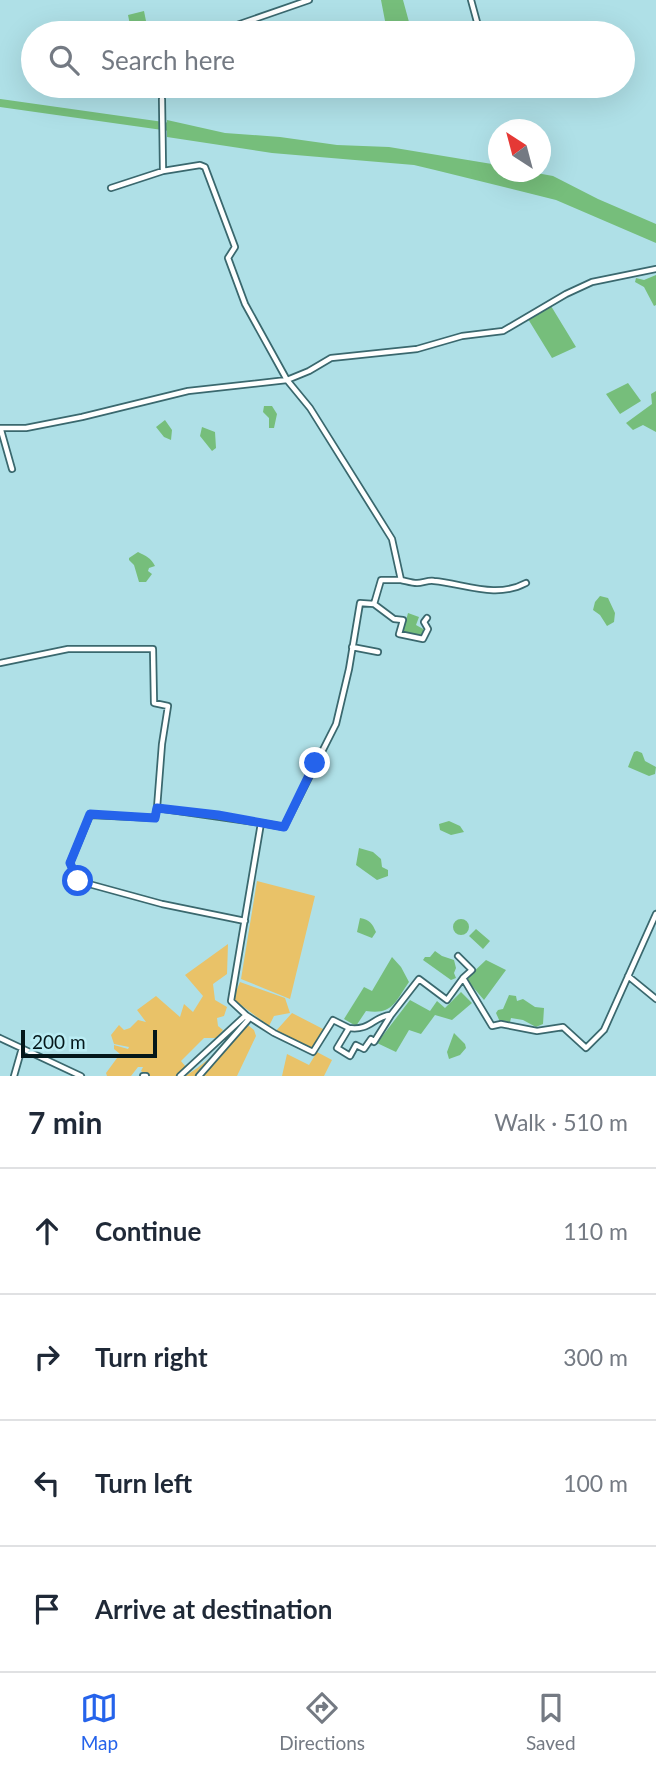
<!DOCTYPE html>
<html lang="en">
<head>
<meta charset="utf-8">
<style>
  body { margin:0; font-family:Lato,sans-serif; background:#f6f6f7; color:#1f2937 }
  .compass { position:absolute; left:488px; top:119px; width:63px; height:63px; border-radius:50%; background:#fff; box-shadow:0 7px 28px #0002; rotate:324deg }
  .scale { position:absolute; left:21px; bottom:18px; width:136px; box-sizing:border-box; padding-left:7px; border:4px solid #04171a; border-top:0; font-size:19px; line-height:24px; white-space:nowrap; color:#04171a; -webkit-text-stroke:5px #bbedf4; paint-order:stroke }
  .stop { position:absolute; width:21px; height:21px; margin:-16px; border:5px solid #2563eb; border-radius:50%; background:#fff }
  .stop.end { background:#2563eb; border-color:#fff; box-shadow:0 2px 7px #0008 }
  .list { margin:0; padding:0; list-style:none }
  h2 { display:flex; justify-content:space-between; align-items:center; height:91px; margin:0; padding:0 28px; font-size:30px }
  h2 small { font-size:23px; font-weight:400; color:#747a83 }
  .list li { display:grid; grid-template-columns:46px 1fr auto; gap:21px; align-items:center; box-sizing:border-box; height:126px; padding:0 28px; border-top:2px solid #e0e1e3 }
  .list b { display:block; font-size:26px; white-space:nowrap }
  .list em { font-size:23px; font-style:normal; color:#747a83 }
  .icon { flex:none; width:38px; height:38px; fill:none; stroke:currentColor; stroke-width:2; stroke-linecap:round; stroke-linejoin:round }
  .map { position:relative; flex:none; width:656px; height:1076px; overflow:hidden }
  .search { position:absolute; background:#fff; box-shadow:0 7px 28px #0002; left:21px; right:21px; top:21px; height:77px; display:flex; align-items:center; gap:18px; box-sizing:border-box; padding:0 24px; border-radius:38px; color:#747a83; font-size:26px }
  .sheet { height:595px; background:#fff }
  nav { display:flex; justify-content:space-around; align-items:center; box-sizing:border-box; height:98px; border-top:2px solid #e0e1e3; background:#fff; font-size:19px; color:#747a83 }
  nav a { display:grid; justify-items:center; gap:4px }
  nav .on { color:#2563eb }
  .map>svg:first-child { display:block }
</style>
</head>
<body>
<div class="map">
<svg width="656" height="1076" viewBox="0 0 656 1076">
  <rect width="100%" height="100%" fill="#afe0e7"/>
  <path fill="#e9c268" d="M257 881 315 896 290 999 241 979Z
    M228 944 227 974 213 984 215 1000 227 1007 224 1016 217 1018 218 1026 223 1030 217 1038H204L181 1061 186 1067 178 1076H148L141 1071 143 1067H138L131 1076H107L106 1073 120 1054 114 1049V1045L128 1049 129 1047 114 1044 111 1035 119 1025 124 1030 130 1028 138 1020 146 1022 137 1010 156 996 180 1017 184 1004 193 1012 203 996 185 975Z
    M240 982 285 998 290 1013 274 1016 269 1026 233 999Z
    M292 1013 325 1030 314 1051 275 1032Z
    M244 1022 254 1030 256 1036 237 1076H185C198 1069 231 1043 233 1030Z
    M317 1052 332 1060 324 1076H282L287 1054 309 1065Z"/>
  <path fill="#76be7b" d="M381 0H403L409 22 386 26Z
    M144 11 147 26 131 30 128 15Z
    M167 120 225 133 280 137 337 145 389 147 498 165V172H531L553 176 598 199 656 224V243L556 200 435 170 414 165 272 153 167 137Z
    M656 275V305L654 306 644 287 635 282 636 278 644 280Z
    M551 306 576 347 552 358 528 319Z
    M628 383 641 401 620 414 606 394Z
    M656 391V432L643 425 633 430 626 423 652 404 651 394Z
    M264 406H272L277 414 274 428H269V418L263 412Z
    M165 420 172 430 171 440 164 437 156 427Z
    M202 427 215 432 216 448 212 451 200 436Z
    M138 552C146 556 151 558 155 566L149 568 148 571 152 574 146 582H139L134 565 129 560V558Z
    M600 596 608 598 615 613 614 622 607 626 600 615 593 610 595 602Z
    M408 613 419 617 416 625 425 630 422 638 403 632Z
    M637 751 642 753 645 761 656 767 655 774 649 776 628 767 634 752Z
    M449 821 460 826 464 832 451 835 440 830 439 824Z
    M359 848 373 852 381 859 382 867 388 870V876L377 880 356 865Z
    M360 918C370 920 372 923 376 932L372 938 357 932Z
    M453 927a8 8 0 1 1 16 0a8 8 0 1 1-16 0Z
    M476 929 490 941 483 949 469 936Z
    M435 951 442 956 454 960 456 968 454 973 456 978 451 980 423 960 425 957H430Z
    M392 957 401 967 409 982C395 1002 393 1015 366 1011L356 1026 344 1019 364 987 372 991Z
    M486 960 506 970 484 1000 466 979Z
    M461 992 472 1003 452 1020 435 1015 421 1034 409 1030 396 1052 377 1043 410 1000 430 1011 437 1001 445 1008Z
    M509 995 516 996 517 1001 523 999 535 1007 544 1008 543 1024 536 1027 523 1020 511 1018 510 1022H500L496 1013 498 1010 503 1009Z
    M454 1033 465 1044 466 1048 460 1055 449 1059 447 1052Z"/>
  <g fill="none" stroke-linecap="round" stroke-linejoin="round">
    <path stroke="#76be7b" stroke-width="8" d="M0 103 177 128"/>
    <defs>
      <path id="street" d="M471 0 480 33
        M214 33 309 0
        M162 99 163 171
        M111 188 163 171 200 165 205 167 235 247 228 258 245 304 287 380 309 371 331 358 417 349 462 336 503 331 566 294 592 282 656 269
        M0 428H26L82 417 188 391 287 380 310 408 392 539 401 580H381L374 604 360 603 349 669 336 724 284 827 261 823 231 1001 246 1015 180 1076
        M1 430 12 469
        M401 580C406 581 412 583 417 583 423 583 428 580 434 581 465 584 496 599 526 583
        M374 604 394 619 403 620 399 634 423 639 428 629 424 622 427 618
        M352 647 378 652
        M0 663 68 649H153L154 703 168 706 162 744 157 808 261 823
        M157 808 155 818 90 815 70 863 78 881 162 904 245 921
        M458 956 472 970 463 978
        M628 976 656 999
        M349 1028C370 1031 373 1017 390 1015
        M0 1038 81 1076
        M14 1076 22 1048
        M143 1076H146
        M199 1076 248 1020 246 1015 274 1033 313 1052 333 1020 349 1028 337 1048 350 1056 356 1045 364 1049 371 1039 374 1042 391 1015 419 979 447 1000 463 978 492 1026 501 1024 537 1031 563 1027 586 1048 604 1030 656 914"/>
    </defs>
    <use href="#street" stroke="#3a686e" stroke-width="8"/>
    <use href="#street" stroke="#fff" stroke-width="4.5"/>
  </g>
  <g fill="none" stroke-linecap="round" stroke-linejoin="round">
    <path stroke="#2563eb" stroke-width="9" d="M78 881 70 863 90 814 155 818 157 808 218 815 284 827 315 763"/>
  </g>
</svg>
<svg class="compass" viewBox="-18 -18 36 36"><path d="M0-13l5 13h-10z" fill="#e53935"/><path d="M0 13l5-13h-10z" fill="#747a83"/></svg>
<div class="scale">200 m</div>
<div class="stop" style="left:78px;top:881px"></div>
<div class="stop end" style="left:315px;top:763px"></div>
<div class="search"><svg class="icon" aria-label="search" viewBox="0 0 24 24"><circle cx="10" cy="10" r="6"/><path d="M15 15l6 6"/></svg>Search here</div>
</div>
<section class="sheet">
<h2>7 min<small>Walk · 510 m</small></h2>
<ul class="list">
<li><svg class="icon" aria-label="ahead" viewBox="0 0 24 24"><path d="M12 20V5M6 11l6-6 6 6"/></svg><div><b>Continue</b></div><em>110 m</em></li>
<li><svg class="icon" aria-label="right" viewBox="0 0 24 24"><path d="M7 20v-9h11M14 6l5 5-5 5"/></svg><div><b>Turn right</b></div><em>300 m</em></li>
<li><svg class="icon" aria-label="left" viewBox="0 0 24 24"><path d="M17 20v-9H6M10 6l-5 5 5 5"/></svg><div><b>Turn left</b></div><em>100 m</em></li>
<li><svg class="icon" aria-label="arrive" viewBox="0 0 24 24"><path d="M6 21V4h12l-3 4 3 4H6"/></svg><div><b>Arrive at destination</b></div></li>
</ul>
</section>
<nav>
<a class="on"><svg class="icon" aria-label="map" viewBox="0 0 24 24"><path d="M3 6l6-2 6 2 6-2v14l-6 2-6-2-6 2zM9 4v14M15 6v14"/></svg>Map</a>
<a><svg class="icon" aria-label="directions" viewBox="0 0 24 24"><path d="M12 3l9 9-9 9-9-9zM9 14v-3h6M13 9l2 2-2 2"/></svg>Directions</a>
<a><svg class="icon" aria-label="saved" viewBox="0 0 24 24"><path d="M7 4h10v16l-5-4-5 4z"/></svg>Saved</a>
</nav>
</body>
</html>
